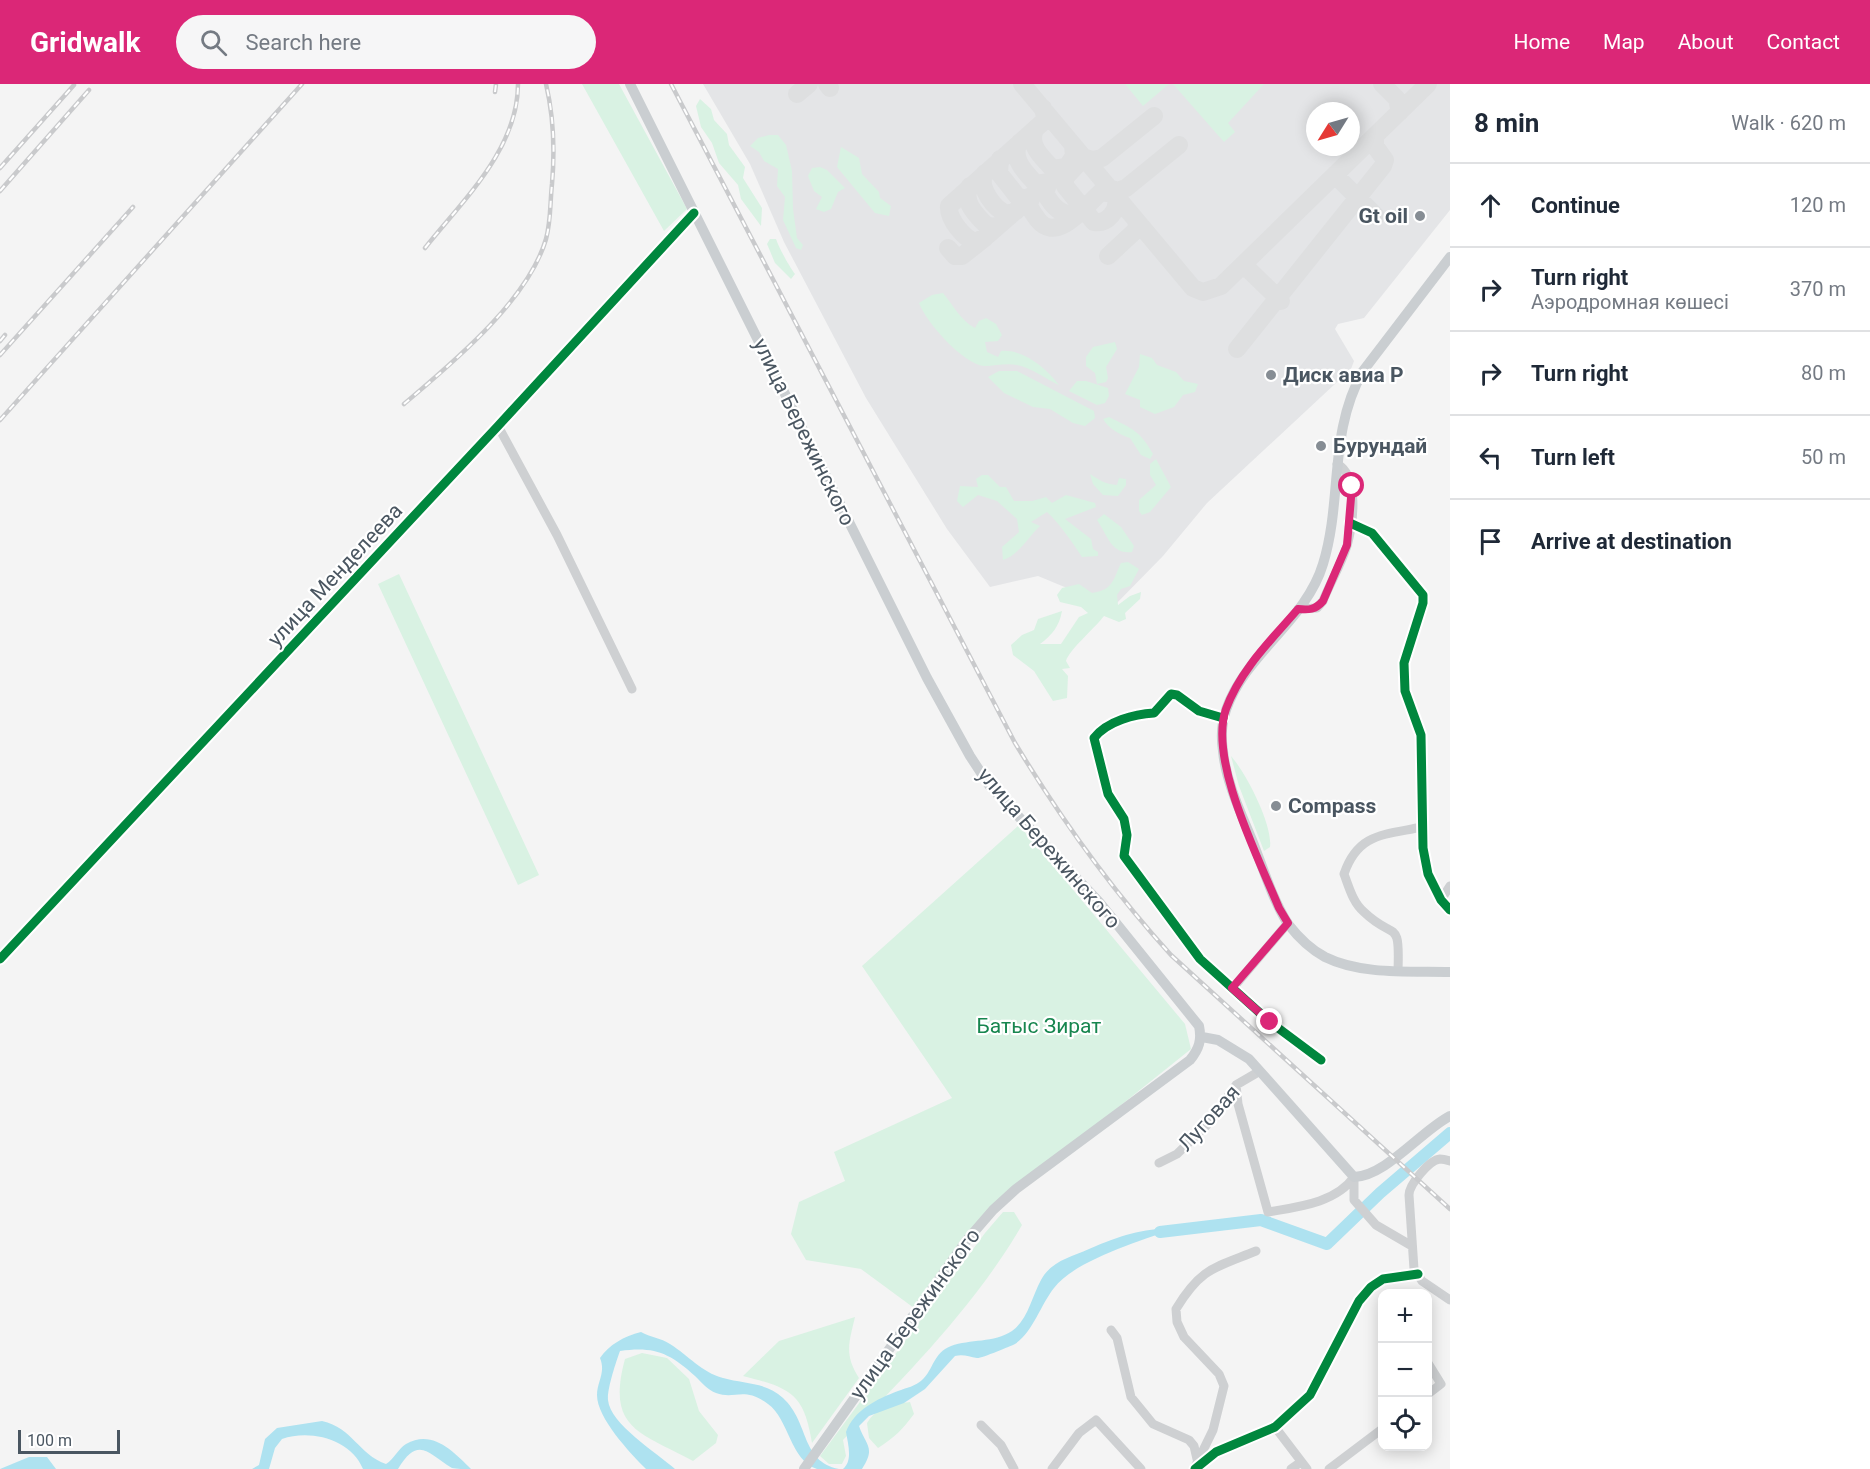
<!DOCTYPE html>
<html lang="en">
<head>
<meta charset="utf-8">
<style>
  body { margin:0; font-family:Roboto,sans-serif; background:#f6f6f7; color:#1f2937 }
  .controls { position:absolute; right:18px; bottom:18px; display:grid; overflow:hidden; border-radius:12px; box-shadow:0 3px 15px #0003 }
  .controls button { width:54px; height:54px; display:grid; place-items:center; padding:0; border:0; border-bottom:2px solid #e0e1e3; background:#fff; color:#1f2937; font:30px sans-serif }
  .compass { position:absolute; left:1306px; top:18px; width:54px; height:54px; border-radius:50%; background:#fff; box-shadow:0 3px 15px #0003; rotate:233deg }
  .scale { position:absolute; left:18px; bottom:15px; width:102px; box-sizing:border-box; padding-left:6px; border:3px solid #4a5661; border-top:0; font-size:16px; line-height:21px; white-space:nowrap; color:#4a5661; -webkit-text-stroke:4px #fff; paint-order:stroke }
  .stop { position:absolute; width:18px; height:18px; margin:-14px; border:4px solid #db2777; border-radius:50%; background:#fff }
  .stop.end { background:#db2777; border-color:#fff; box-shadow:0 2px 6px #0008 }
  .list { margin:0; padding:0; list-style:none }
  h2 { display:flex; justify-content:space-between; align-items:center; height:78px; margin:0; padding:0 24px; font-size:26px }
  h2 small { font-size:20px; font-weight:400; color:#747a83 }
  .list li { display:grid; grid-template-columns:39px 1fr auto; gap:18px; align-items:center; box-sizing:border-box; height:84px; padding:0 24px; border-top:2px solid #e0e1e3 }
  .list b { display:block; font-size:22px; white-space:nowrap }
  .list p { margin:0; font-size:20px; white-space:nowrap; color:#747a83 }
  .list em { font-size:20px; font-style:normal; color:#747a83 }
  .icon { flex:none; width:33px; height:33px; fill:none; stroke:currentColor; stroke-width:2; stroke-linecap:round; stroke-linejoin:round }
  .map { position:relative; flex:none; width:1450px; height:1385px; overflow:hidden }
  header { display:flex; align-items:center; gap:36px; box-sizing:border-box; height:84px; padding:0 30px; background:#db2777; color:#fff }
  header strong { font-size:28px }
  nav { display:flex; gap:33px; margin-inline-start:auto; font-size:21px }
  .search { width:420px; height:54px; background:#f6f6f7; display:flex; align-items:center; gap:15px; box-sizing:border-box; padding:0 21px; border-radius:33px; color:#747a83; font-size:22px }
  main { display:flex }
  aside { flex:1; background:#fff }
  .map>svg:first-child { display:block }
</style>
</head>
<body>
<header>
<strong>Gridwalk</strong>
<div class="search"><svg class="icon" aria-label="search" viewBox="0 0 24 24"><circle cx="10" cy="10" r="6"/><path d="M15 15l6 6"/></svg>Search here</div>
<nav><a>Home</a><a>Map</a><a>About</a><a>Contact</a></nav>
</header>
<main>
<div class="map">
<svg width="1450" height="1385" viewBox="0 0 1450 1385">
  <rect width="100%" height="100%" fill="#f4f4f4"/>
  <path fill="#e4e5e7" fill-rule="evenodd" d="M703 0H1450V126L1364 234 1338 240 1335 245 1354 277 1351 285 1207 419 1163 472 1113 523 1038 492 990 503 947 445 866 314 784 158 750 80ZM1315 27H1351V63H1315Z"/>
  <path fill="#d9f2e3" d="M582 0H619L687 125 664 147Z
    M1125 0H1169L1143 22Z
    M1173 0H1264L1228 39 1235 48 1224 58Z
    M700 15 711 25 714 36 727 50 729 61 745 83 743 94 762 124 761 142 741 115 738 101 719 79 712 59 701 43 696 22Z
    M769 51H778L786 61 792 87 793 125 797 154 803 161 801 166 796 164 783 136 785 113 777 102 778 85 764 77 759 68 750 62 758 54Z
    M841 63 859 74 862 90 879 108 880 114 891 122 889 132 875 129 837 83Z
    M820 83 827 86 845 104 838 108 831 125 824 128 816 125 822 113 814 107 808 92 812 84Z
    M770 155H776C779 164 789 182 795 190L791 195 775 179 767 160Z
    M943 209C953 221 961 237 975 244L979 237 986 234 996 240 1002 251 998 257 985 258 987 268 998 273 1001 267C1023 265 1046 284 1059 301 1046 295 1030 283 1017 281 1006 279 995 282 984 282 963 280 926 238 919 219L932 211Z
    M1115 258 1117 265 1106 283 1108 294 1106 298 1097 300 1095 289 1086 282V273L1093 263Z
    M1140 270 1152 274 1157 281 1176 288 1184 297 1198 300 1195 308 1183 311 1174 323 1155 330 1140 323V316L1125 310 1139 283Z
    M999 287H1017L1094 327 1095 334 1085 342 1073 339 1050 325 1033 323 1004 309 988 293Z
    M1077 297H1086L1108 304 1109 312 1105 319 1097 321 1069 307Z
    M1109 333C1133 345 1140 347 1153 370L1150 375 1141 371 1130 354C1120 351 1108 344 1103 335Z
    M1156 375 1171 403 1150 428 1142 431 1139 427V416L1156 401 1150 391V380Z
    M1090 390C1099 396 1105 400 1117 401L1119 394 1126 395V401L1118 412 1103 411 1093 400Z
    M982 391H988L1000 403H1006L1014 417H1032L1046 413 1052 419 1066 411 1095 419 1096 423 1065 435 1091 455 1093 465 1098 468V472L1082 473C1072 458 1060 440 1047 428L1031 438 1040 442C1028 453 1019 471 1003 476L1002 463 1019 448 1017 435 997 417 978 411 963 423 957 417 960 402 978 403 976 395Z
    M1104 430 1121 443 1134 462 1132 468C1111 471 1107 450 1097 436Z
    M1128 478 1139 485 1130 502 1121 505 1117 511 1118 521 1130 512 1141 508 1140 515 1125 529 1126 535 1119 538 1104 532C1095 544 1069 566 1066 577L1070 584 1062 585 1068 592 1067 614 1053 617 1034 587 1013 571 1011 561 1022 551 1034 546 1038 535 1062 527C1059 543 1052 551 1040 560H1061L1079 533 1088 529 1081 523 1060 518 1057 511 1062 504 1079 500 1092 509C1113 506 1113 496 1121 479Z
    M399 490 539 791 518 801 378 500Z
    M1231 672C1246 689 1273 741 1270 763L1264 767 1239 702Z
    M1019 741 1185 940 1191 965 980 1134 914 1224 861 1185 806 1176 791 1150 799 1118 845 1097 834 1068 952 1014 862 882Z
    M1003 1128H1014L1022 1141C977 1219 906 1292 843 1356L846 1372 842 1380H829L820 1372 985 1149Z
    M855 1233C849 1259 844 1270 859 1294L812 1359C804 1309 790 1304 743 1292L779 1257Z
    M642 1269 667 1274 689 1295 699 1327 718 1351 716 1359 693 1377C640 1348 606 1345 625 1275Z
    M910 1318 914 1330C903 1345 894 1354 878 1364L869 1354 867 1339C877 1323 892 1320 910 1318Z"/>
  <path fill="#aee2f0" d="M1176 1144C1143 1156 1075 1176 1054 1204 1041 1220 1033 1248 1015 1260 1011 1262 980 1275 977 1274 969 1273 964 1270 955 1272L925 1305 904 1319 869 1332 859 1342C866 1362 876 1363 862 1385H843C853 1377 848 1360 846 1348 854 1326 877 1315 898 1307 906 1304 916 1302 922 1296 934 1285 933 1269 951 1262 970 1255 994 1259 1012 1247 1028 1236 1032 1212 1041 1196 1051 1177 1071 1173 1089 1165 1122 1151 1139 1145 1176 1144Z
    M641 1248C650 1253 661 1254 670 1260 689 1272 701 1288 723 1294 744 1300 766 1298 783 1314 810 1339 800 1377 839 1385 833 1385 823 1385 817 1385 790 1376 789 1335 768 1320 744 1302 735 1316 716 1309 708 1306 701 1298 695 1292 670 1269 654 1262 620 1267 616 1278 607 1305 608 1316 610 1340 657 1369 675 1385H646C630 1369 597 1334 597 1311 597 1297 606 1289 600 1274 609 1261 624 1252 641 1248Z
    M322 1337C353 1344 358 1370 386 1380 394 1375 398 1365 406 1360 432 1345 453 1367 471 1385 465 1385 456 1385 452 1384 429 1371 419 1350 398 1385H363C351 1355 310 1345 282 1355L275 1364 269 1385H252L259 1381 265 1355 277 1344Z
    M29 1373H47L56 1385H0Z"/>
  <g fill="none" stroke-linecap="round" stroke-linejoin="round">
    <path stroke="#aee2f0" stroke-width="12" d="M1160 1148 1261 1136 1327 1160 1380 1109 1450 1049"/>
    <path stroke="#dedfe0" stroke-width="18" d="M827 0 830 4
      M1022 0 1193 204 1203 208 1221 202 1428 0
      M1382 0 1397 15 1400 28
      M797 10 809 0
      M1043 24 1045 33 1043 38 949 122C948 135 964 155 976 158L988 151 1068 81 1074 72 1073 61
      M1036 44C1026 59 1042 74 1053 85L1066 83
      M1020 58C1009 73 1026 89 1036 100L1049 98
      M1083 73 1093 76 1102 74 1154 32
      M1000 75 999 89 1017 112 1024 115 1032 112
      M1077 81 1065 94V102L1094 138C1108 140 1119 126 1116 113
      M985 89C977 102 994 126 1008 130L1016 127
      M1335 91 1376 132
      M1049 98 1045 109C1052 122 1062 134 1078 129
      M970 102C961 117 977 132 988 143L998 142
      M1109 104 1117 107 1126 104 1179 61
      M1032 112 1029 120C1030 126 1034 130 1038 136 1057 160 1085 122 1101 108L1114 110
      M948 164 955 172H962L986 153
      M1108 172 1136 146 1137 139
      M1240 184 1248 185 1281 217
      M1237 265 1383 82 1385 76 1375 62V52"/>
    <path stroke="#ced0d2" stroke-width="9" d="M498 342 557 451 632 605
      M1350 439 1372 449 1423 511V519L1404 579 1405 607 1421 651 1423 764 1428 790 1441 816 1450 826
      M1298 525 1317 524 1323 517C1330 499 1341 481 1347 462 1353 440 1360 392 1337 380
      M1223 634 1199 627 1177 611 1171 610 1154 629C1135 630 1107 637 1094 654L1108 710 1124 735 1127 751 1124 772 1200 875 1270 938 1321 976
      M1441 816 1450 802
      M0 875 498 342 694 129
      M1398 886C1400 833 1394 857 1364 828 1353 819 1349 803 1344 790 1358 749 1384 751 1422 743
      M1232 905 1288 839
      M1236 1001 1238 1020 1268 1128C1297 1123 1336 1119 1354 1093
      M1450 1077C1447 1076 1443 1075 1440 1075 1429 1076 1409 1101 1409 1111L1414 1185 1422 1197 1450 1216
      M1159 1079 1177 1070 1209 1039 1236 1001 1260 987
      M1354 1093V1116L1376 1141 1412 1162
      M1111 1246 1117 1254 1131 1313 1153 1340 1189 1356 1194 1362 1197 1375
      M1428 1279 1441 1300 1428 1310
      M981 1341 1001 1361 1014 1385
      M1275 1343 1307 1385
      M1052 1385 1079 1349 1096 1336 1141 1385
      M1194 1385 1213 1346 1224 1302 1219 1290 1184 1253 1177 1238 1176 1225C1201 1184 1214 1184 1256 1167
      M1195 1385 1216 1368 1275 1343 1310 1311 1359 1217 1371 1203 1383 1195 1418 1190
      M1291 1385 1301 1378
      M1329 1385 1382 1345"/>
    <path stroke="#caced1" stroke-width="10" d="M630 0 927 594 970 672 989 701 1099 818 1199 942C1202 956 1199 965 1190 976L1016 1105 993 1126 967 1156 804 1385
      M1450 173 1363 287C1328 349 1343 415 1323 480 1306 537 1245 570 1226 626 1222 638 1221 654 1223 667 1226 699 1242 731 1254 761 1264 787 1273 816 1288 840 1298 853 1310 865 1325 873 1361 891 1410 887 1450 888
      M1202 953 1218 956 1249 975 1354 1093C1386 1092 1421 1047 1450 1032"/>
    <defs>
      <path id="rail" d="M671 0 1015 659C1061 735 1111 805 1171 871L1450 1125
        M495 8 496 0
        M0 84 74 1
        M0 107 89 6
        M425 164C463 116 518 65 518 0
        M0 257 5 251
        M0 271 133 123
        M404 320C452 279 528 217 546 155 551 137 550 118 552 100 555 65 554 34 546 0
        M0 336 302 0"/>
    </defs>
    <use href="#rail" stroke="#c9cacc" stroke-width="4.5"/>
    <use href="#rail" stroke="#fff" stroke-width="2" stroke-dasharray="7" stroke-linecap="butt"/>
    <defs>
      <path id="cycleway" d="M1350 439 1372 449 1423 511V519L1404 579 1405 607 1421 651 1423 764 1428 790 1441 816 1450 826
        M1223 634 1199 627 1177 611 1171 610 1154 629C1135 630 1107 637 1094 654L1108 710 1124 735 1127 751 1124 772 1200 875 1270 938 1321 976
        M0 875 498 342 694 129
        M1195 1385 1216 1368 1275 1343 1310 1311 1359 1217 1371 1203 1383 1195 1418 1190"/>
    </defs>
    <use href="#cycleway" stroke="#fff" stroke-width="13"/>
    <use href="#cycleway" stroke="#00873e" stroke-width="9"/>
  </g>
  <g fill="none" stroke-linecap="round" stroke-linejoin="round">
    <path stroke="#db2777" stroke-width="8" d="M1270 938 1232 904 1288 839 1279 824C1259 775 1208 676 1226 625 1240 586 1272 555 1298 525 1309 526 1315 526 1323 517L1347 461 1352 402"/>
  </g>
  <g fill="#868d94" stroke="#fff" stroke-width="2">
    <circle cx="1420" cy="132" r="6"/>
    <circle cx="1271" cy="291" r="6"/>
    <circle cx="1321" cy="362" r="6"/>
    <circle cx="1276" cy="722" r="6"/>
  </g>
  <g text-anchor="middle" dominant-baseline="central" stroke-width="4.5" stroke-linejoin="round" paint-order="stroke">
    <g font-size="21" font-weight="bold" fill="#4a5661" stroke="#fff" text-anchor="start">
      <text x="1408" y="132" text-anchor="end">Gt oil</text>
      <text x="1283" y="291">Диск авиа Р</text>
      <text x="1333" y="362">Бурундай</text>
      <text x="1288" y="722">Compass</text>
    </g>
    <g font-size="21" fill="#4a5661" stroke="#fff">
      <text transform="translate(804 348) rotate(64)">улица Бережинского</text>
      <text transform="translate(335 491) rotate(-47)">улица Менделеева</text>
      <text transform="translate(1049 764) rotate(49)">улица Бережинского</text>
      <text transform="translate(1209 1034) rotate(-48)">Луговая</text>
      <text transform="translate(915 1230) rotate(-54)">улица Бережинского</text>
    </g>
    <g font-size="21" fill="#17864f" stroke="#fff">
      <text x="1039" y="942">Батыс Зират</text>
    </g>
  </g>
</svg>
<div class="controls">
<button>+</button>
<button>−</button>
<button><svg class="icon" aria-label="locate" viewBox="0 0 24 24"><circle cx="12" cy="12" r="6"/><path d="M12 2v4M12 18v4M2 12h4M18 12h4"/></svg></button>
</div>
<svg class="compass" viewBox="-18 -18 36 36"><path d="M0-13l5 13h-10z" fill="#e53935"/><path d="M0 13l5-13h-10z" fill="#747a83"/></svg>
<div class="scale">100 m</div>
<div class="stop" style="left:1352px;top:402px"></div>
<div class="stop end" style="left:1270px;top:938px"></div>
</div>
<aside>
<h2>8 min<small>Walk · 620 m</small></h2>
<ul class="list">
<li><svg class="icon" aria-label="ahead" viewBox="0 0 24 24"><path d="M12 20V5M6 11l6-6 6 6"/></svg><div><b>Continue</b></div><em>120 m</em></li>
<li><svg class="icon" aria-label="right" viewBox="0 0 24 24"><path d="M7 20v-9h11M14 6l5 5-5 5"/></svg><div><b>Turn right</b><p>Аэродромная көшесі</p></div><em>370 m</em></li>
<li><svg class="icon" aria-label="right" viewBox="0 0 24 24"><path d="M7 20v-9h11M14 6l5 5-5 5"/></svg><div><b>Turn right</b></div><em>80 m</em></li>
<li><svg class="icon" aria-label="left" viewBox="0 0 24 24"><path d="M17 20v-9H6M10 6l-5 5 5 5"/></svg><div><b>Turn left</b></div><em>50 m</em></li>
<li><svg class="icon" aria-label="arrive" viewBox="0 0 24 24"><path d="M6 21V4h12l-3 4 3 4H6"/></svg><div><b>Arrive at destination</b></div></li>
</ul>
</aside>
</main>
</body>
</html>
